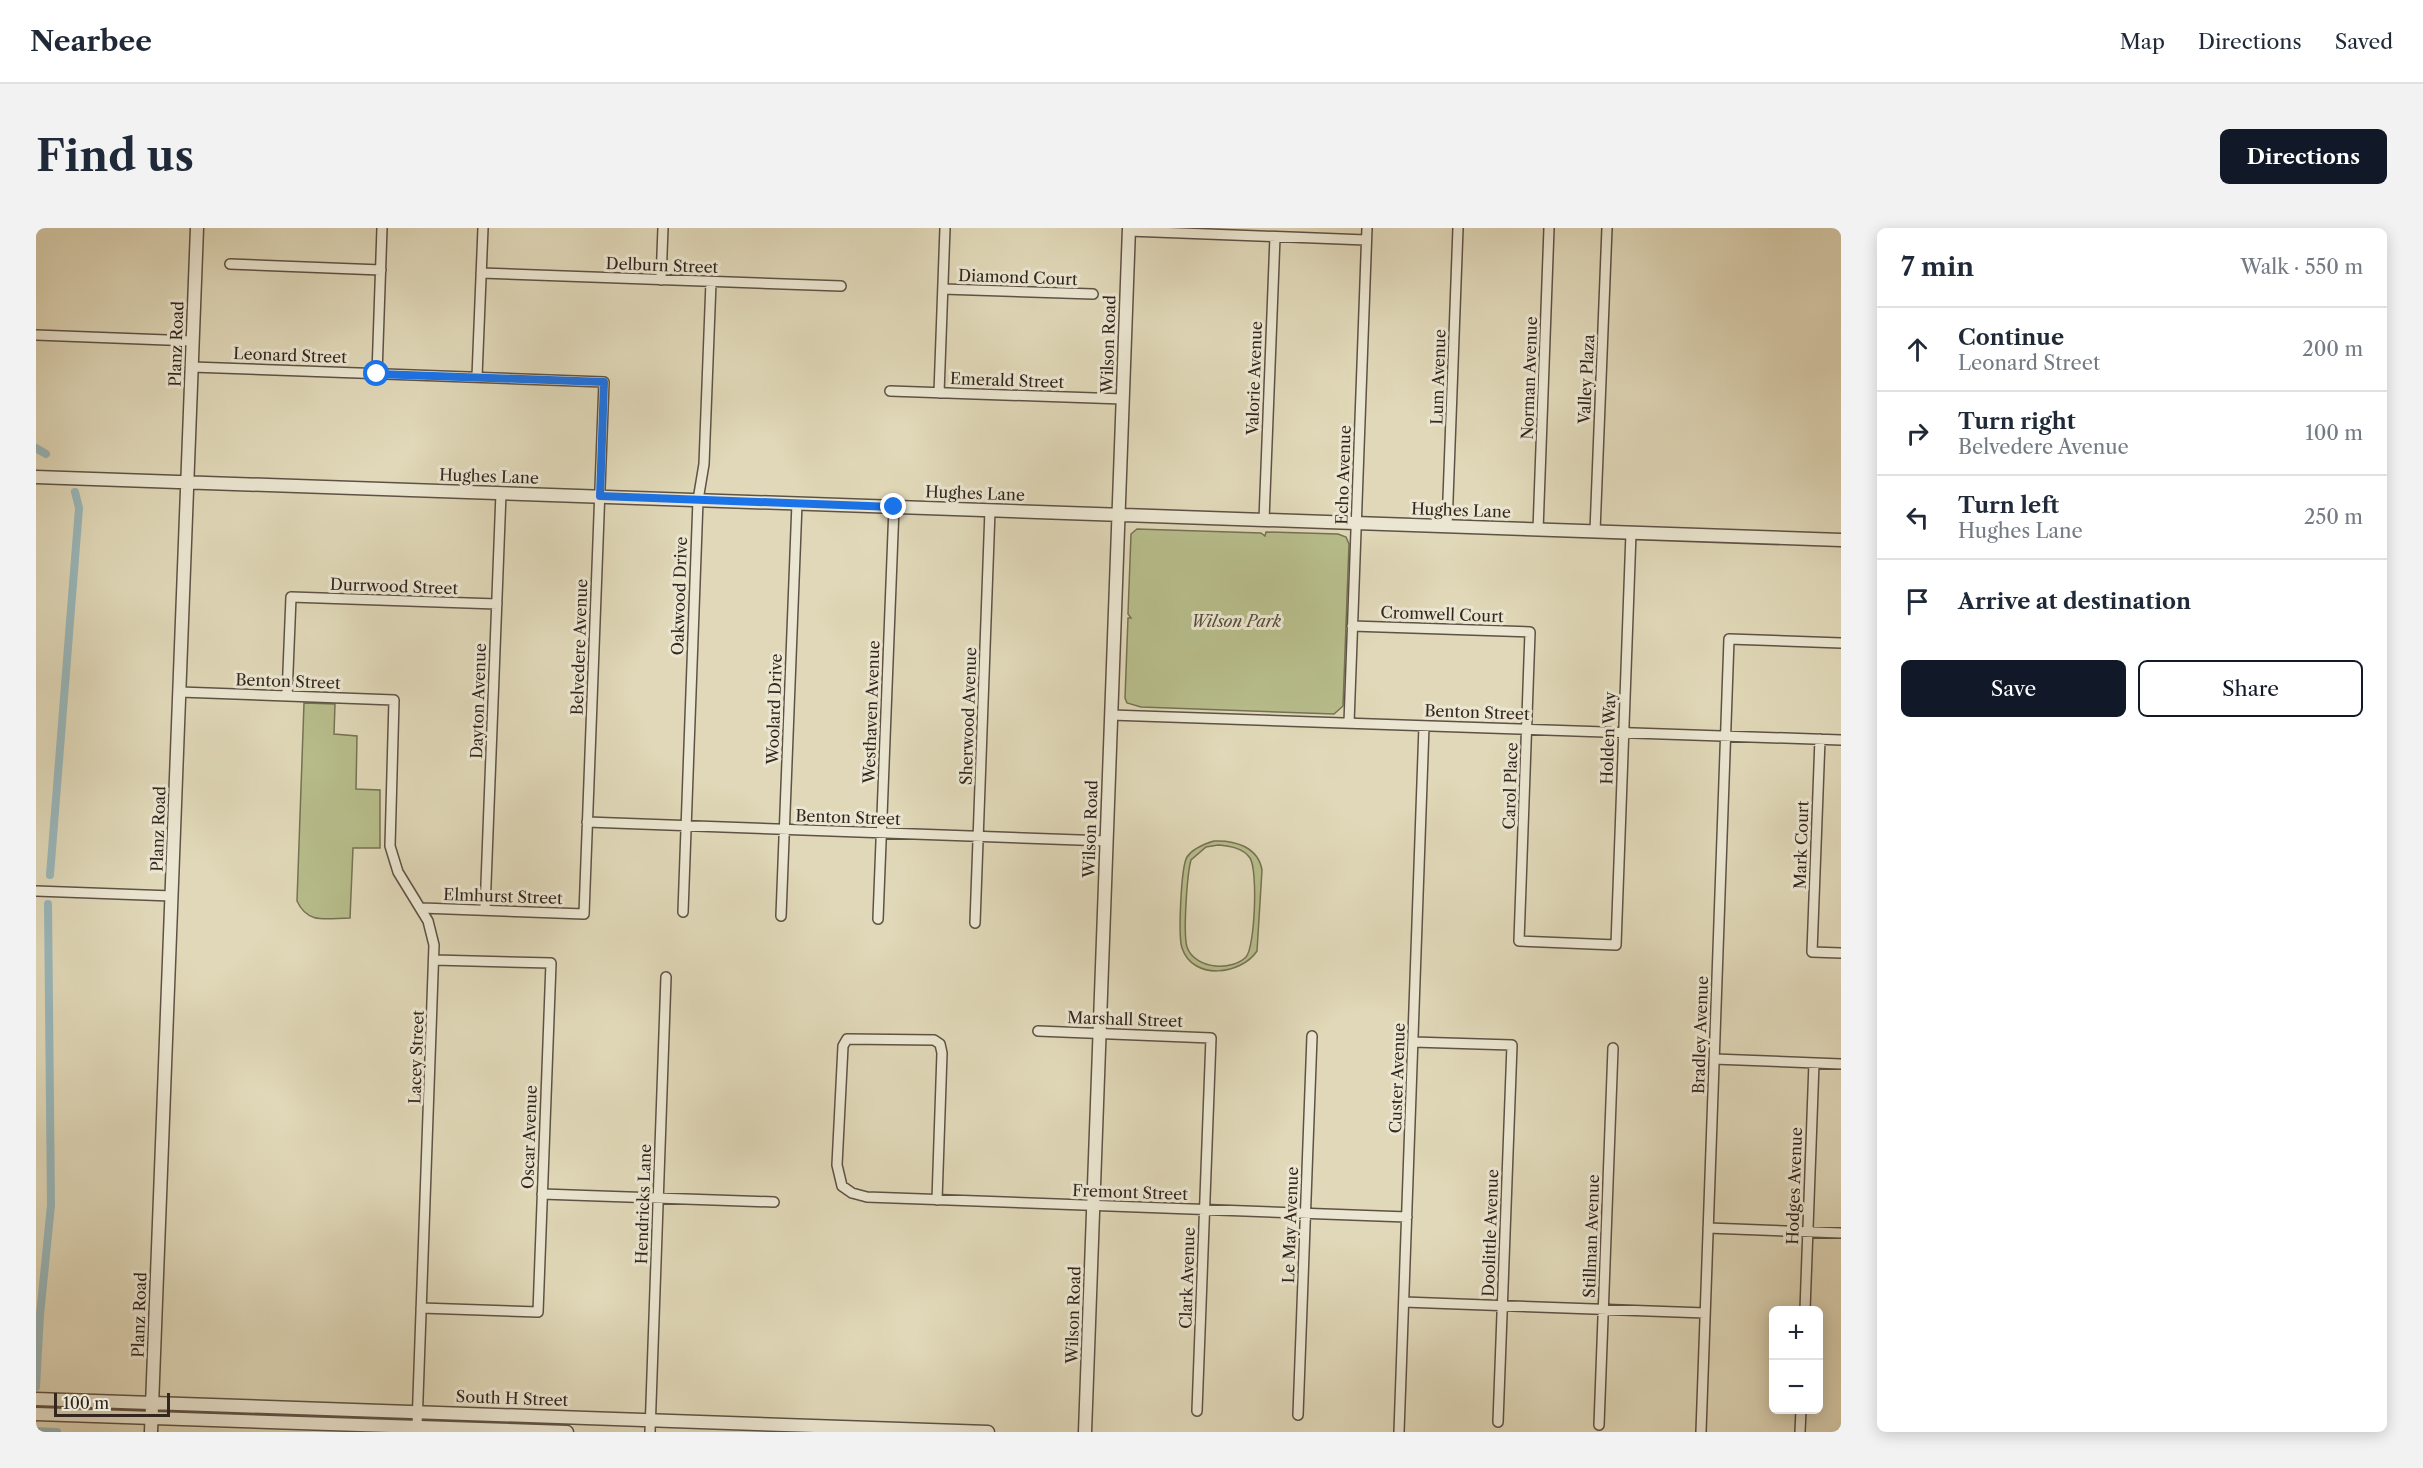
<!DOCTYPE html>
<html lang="en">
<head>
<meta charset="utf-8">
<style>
  body { margin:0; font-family:"Libre Caslon Text",serif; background:#f2f2f3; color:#1f2937 }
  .controls { position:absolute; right:18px; bottom:18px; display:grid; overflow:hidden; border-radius:9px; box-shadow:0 3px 15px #0003 }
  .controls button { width:54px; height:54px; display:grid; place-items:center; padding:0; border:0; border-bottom:2px solid #e0e1e3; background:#fff; color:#1f2937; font:30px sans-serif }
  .scale { position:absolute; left:18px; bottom:15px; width:116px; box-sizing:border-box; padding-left:6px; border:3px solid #33261f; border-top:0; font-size:16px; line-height:21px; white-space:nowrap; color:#33261f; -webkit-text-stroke:4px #ebe6d1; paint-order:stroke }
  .stop { position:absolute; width:18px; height:18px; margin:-14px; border:4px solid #1a73e8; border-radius:50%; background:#fff }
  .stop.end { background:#1a73e8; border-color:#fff; box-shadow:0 2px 6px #0008 }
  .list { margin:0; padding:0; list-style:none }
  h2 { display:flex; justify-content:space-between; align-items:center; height:78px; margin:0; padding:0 24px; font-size:26px }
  h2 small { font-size:20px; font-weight:400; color:#747a83 }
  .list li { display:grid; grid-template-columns:39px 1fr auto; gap:18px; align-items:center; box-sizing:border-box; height:84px; padding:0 24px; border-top:2px solid #e0e1e3 }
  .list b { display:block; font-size:22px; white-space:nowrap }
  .list p { margin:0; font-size:20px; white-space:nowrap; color:#747a83 }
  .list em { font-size:20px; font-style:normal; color:#747a83 }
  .actions { display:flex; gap:12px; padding:18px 24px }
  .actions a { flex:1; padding:14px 0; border:2px solid #111827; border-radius:9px; text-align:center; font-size:21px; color:#111827 }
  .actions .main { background:#111827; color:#fff }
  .icon { flex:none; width:33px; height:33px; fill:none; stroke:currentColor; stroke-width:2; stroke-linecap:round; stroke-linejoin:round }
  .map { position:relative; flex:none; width:1805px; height:1204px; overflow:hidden; border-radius:9px }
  header { display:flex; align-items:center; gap:36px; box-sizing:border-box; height:84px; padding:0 30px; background:#fff; border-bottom:2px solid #e0e1e3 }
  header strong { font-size:28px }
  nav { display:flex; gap:33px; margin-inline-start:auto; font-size:21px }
  .intro { display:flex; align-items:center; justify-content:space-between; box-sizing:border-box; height:144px; padding:0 36px }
  h1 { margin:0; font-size:42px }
  .button { padding:15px 27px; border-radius:9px; background:#111827; color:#fff; font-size:21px; font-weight:700 }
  main { display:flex; gap:36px; padding:0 36px }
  aside { flex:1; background:#fff; border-radius:9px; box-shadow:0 3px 15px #0003 }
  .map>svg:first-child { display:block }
</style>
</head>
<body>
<header>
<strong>Nearbee</strong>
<nav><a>Map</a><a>Directions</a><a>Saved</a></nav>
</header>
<div class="intro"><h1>Find us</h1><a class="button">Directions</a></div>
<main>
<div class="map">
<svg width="1805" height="1204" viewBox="0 0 1805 1204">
  <rect width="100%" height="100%" fill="#e0d8b8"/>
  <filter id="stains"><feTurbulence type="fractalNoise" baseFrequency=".00333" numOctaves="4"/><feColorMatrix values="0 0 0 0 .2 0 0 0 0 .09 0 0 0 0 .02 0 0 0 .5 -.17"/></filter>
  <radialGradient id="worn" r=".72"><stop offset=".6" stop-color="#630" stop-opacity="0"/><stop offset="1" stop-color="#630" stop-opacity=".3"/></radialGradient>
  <path fill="#b7bd8b" stroke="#757255" stroke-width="1.5" fill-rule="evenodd" d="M1101 301 1225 305 1229 308 1230 304 1302 306 1310 309 1313 316 1307 478 1298 486 1105 479 1091 475 1089 470 1092 390H1095L1092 386 1095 306Z
    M268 475 299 476 298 506 321 508 320 561 344 562V620H317L314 690C291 690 272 697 261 673Z
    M1178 613C1199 612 1222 619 1226 642L1221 723C1205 747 1157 753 1146 720 1142 708 1145 639 1151 629 1157 620 1168 616 1178 613ZM1182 617C1194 618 1207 620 1214 630 1222 642 1219 719 1210 729 1203 736 1191 739 1180 738 1168 737 1155 731 1151 719 1147 706 1151 646 1155 632L1170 619Z"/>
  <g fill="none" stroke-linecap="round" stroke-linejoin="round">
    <path stroke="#99b7ba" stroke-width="8" d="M0 220 10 226
      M14 647 43 280 39 264
      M0 1159 4 1087 15 977 12 676
      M0 1203 21 1204"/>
    <defs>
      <path id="minor" d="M1093 3 1330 12
        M194 36 345 42
        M445 45 805 58
        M625 52 627 0
        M907 61 1057 66
        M0 107 157 113
        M156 139 568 154 548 686 386 680
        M341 146 346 0
        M441 149 447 0
        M854 163 1087 171
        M903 165 909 0
        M1228 292 1239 9
        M1411 298 1422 0
        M1502 302 1513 0
        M1559 303 1571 0
        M1316 398 1494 404 1483 713 1580 717 1595 305
        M144 464 358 472 354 618 362 644 392 693 398 717 381 1198
        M251 468 255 369 461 376
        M1075 487 1805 512
        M1313 495 1331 0
        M1784 511 1776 724 1805 725
        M551 594 1071 613
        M0 663 136 668
        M449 682 465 265
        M647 684 662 272 668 236 675 54
        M745 688 761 275
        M842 691 858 279
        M939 695 954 282
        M1002 803 1175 810 1161 1183
        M1377 814 1476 817 1462 1194
        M1678 831 1805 836
        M506 966 738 974
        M901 972 906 825 904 816 898 812 811 811 807 818 801 937 806 958 816 965 831 969 1371 989
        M1672 1000 1805 1005
        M1368 1074 1669 1085
        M385 1080 502 1084 515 735 398 732
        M1769 1082 1778 835
        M1262 1187 1276 808
        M1563 1197 1577 820
        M614 1204 630 749
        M1363 1204 1388 498
        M1665 1204 1693 411 1805 415
        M1764 1204 1765 1182"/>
      <path id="tertiary" d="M0 249 1805 312
        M0 1171 952 1204
        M0 1186 531 1204
        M115 1204 161 0
        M1049 1204 1093 0"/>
    </defs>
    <use href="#minor" stroke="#5e5245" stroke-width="12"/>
    <use href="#tertiary" stroke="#5e5245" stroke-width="15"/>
    <use href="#minor" stroke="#ebe6d1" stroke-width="9"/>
    <use href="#tertiary" stroke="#ebe6d1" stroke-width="12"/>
  </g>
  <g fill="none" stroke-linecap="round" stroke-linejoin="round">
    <path stroke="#1a73e8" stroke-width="8" d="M341 146 568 154 564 268 858 279"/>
  </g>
  <g text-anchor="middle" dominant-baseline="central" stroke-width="6" stroke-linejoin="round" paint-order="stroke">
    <g font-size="16" fill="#33261f" stroke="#ebe6d1">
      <text transform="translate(626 37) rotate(2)">Delburn Street</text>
      <text transform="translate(982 49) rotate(2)">Diamond Court</text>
      <text transform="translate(140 116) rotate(-88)">Planz Road</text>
      <text transform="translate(1072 116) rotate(-88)">Wilson Road</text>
      <text transform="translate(254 127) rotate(2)">Leonard Street</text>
      <text transform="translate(1402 149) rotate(-88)">Lum Avenue</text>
      <text transform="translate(1218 150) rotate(-88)">Valorie Avenue</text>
      <text transform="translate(1493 150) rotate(-88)">Norman Avenue</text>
      <text transform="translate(1550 151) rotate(-87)">Valley Plaza</text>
      <text transform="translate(971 152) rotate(2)">Emerald Street</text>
      <text transform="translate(1307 247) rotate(-88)">Echo Avenue</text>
      <text transform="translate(453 248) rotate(2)">Hughes Lane</text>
      <text transform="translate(939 265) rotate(2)">Hughes Lane</text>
      <text transform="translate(1425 282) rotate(2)">Hughes Lane</text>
      <text transform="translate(358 358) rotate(2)">Durrwood Street</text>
      <text transform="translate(643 368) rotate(-88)">Oakwood Drive</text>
      <text transform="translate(1406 386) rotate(2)">Cromwell Court</text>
      <text transform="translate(543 419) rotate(-88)">Belvedere Avenue</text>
      <text transform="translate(252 453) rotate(2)">Benton Street</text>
      <text transform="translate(442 473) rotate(-88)">Dayton Avenue</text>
      <text transform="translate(738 481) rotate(-88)">Woolard Drive</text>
      <text transform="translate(835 484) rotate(-88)">Westhaven Avenue</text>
      <text transform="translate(1441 484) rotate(2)">Benton Street</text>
      <text transform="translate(932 488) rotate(-88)">Sherwood Avenue</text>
      <text transform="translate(1572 510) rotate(-88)">Holden Way</text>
      <text transform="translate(1474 558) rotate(-88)">Carol Place</text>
      <text transform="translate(812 589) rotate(2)">Benton Street</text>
      <text transform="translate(122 601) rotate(-88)">Planz Road</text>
      <text transform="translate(1054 601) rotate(-88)">Wilson Road</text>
      <text transform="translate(1765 617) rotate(-88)">Mark Court</text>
      <text transform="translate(467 668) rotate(2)">Elmhurst Street</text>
      <text transform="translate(1089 791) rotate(2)">Marshall Street</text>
      <text transform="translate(1664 807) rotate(-88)">Bradley Avenue</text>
      <text transform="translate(380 829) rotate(-88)">Lacey Street</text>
      <text transform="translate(1361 850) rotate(-88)">Custer Avenue</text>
      <text transform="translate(493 909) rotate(-88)">Oscar Avenue</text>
      <text transform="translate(1758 958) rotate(-88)">Hodges Avenue</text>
      <text transform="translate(1094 964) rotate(2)">Fremont Street</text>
      <text transform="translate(607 976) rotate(-88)">Hendricks Lane</text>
      <text transform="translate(1254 997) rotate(-88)">Le May Avenue</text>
      <text transform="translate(1454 1005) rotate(-88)">Doolittle Avenue</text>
      <text transform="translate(1555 1008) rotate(-88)">Stillman Avenue</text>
      <text transform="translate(1151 1050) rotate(-88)">Clark Avenue</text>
      <text transform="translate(103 1087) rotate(-88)">Planz Road</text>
      <text transform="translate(1037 1087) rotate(-88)">Wilson Road</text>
      <text transform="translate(476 1170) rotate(2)">South H Street</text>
    </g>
    <g font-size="16" font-style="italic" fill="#544c3a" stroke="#ebe6d1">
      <text x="1200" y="393">Wilson Park</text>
    </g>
  </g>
  <rect width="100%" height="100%" filter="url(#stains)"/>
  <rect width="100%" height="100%" fill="url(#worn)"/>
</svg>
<div class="controls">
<button>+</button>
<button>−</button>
</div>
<div class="scale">100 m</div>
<div class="stop" style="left:341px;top:146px"></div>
<div class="stop end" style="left:858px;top:279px"></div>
</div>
<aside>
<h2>7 min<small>Walk · 550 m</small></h2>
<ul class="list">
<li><svg class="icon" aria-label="ahead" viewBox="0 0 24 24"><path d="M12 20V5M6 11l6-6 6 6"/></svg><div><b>Continue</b><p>Leonard Street</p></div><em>200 m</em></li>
<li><svg class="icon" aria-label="right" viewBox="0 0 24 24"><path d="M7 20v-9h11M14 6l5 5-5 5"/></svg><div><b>Turn right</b><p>Belvedere Avenue</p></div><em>100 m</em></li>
<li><svg class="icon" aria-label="left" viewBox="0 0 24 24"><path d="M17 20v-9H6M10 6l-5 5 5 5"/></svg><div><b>Turn left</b><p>Hughes Lane</p></div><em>250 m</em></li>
<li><svg class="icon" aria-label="arrive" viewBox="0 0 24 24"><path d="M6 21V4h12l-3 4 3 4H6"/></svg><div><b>Arrive at destination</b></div></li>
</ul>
<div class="actions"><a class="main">Save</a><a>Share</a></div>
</aside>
</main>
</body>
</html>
